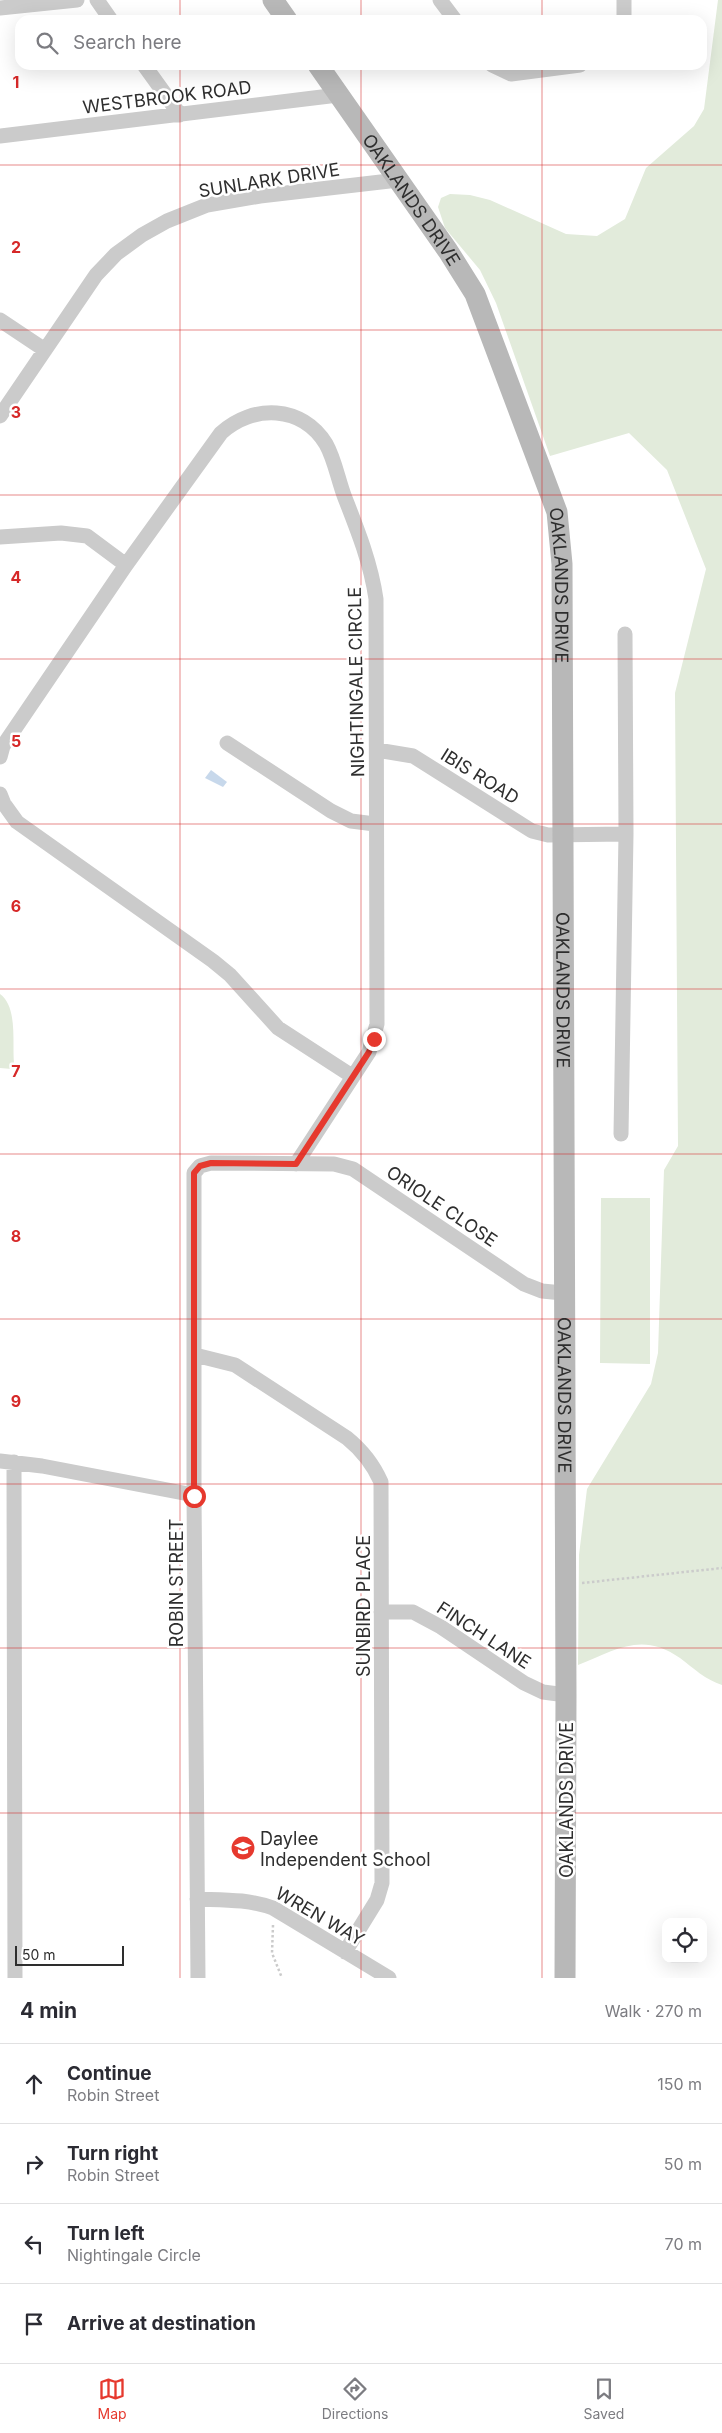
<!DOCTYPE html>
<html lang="en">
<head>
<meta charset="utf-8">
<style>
  body { margin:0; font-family:Inter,sans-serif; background:#f2f2f3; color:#2b2b33 }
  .controls { position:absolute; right:15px; bottom:15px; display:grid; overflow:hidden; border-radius:10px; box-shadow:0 5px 20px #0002 }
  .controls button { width:45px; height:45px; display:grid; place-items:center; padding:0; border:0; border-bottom:1px solid #e1e1e2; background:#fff; color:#2b2b33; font:25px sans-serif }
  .scale { position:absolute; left:15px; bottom:12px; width:109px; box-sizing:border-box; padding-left:5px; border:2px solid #2e2e2e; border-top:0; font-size:14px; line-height:18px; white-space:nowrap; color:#2e2e2e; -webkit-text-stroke:4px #fff; paint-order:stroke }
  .stop { position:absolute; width:15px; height:15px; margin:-11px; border:4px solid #e6392e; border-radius:50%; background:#fff }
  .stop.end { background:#e6392e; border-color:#fff; box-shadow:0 1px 5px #0008 }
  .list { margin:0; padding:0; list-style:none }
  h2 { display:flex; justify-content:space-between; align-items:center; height:65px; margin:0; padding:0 20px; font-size:21px }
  h2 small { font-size:16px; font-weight:400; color:#7c7c81 }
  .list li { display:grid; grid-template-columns:32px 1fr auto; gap:15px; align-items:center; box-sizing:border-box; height:80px; padding:0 20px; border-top:1px solid #e1e1e2 }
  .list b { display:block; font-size:19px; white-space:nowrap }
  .list p { margin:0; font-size:16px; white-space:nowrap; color:#7c7c81 }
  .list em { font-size:16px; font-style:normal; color:#7c7c81 }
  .icon { flex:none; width:28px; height:28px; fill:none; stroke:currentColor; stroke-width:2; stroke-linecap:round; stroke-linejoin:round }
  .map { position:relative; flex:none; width:722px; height:1978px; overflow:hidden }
  .search { position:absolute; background:#fff; box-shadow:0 5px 20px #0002; left:15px; right:15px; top:15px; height:55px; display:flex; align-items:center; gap:12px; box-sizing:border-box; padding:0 18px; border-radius:15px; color:#7c7c81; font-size:19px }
  .sheet { height:385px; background:#fff }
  nav { display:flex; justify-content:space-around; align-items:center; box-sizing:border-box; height:70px; border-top:1px solid #e1e1e2; background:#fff; font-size:14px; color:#7c7c81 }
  nav a { display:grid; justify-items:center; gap:2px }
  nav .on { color:#e6392e }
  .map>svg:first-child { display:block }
</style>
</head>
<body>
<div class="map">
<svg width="722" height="1978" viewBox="0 0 722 1978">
  <rect width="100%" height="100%" fill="#fff"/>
  <path fill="#e2ebdb" d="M718 0H722V1685C706 1680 693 1668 680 1658 642 1631 615 1650 578 1665L579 1555 587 1489 651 1384 658 1353 664 1170 678 1146 675 693 706 569 667 470 629 433 550 456 496 303 480 270 445 228 438 207 441 198 450 194 470 195 490 200 566 234 597 236 625 219 646 168 694 126 704 109Z
    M0 994C18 1007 12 1043 14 1063L12 1069 0 1068Z
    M601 1198H650V1364L600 1363Z"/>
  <path fill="#c7d8eb" d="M211 770 227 782 223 787 205 778Z"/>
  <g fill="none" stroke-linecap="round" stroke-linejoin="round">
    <path stroke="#cbcbcb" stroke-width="2.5" stroke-dasharray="2.5 2.5" stroke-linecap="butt" d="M582 1583 722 1568
      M273 1925 272 1953 282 1978"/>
    <path stroke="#cbcbcb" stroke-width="15" d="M97 0 111 20
      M440 0 455 20
      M0 8 77 0
      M624 20V0
      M144 65 180 115
      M492 65 511 74 580 65
      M0 136 338 95
      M0 320 45 350
      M0 416 96 275 116 254 142 235 167 221 207 205 260 196 398 180
      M0 537 61 533 87 536 126 565
      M227 743 331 811 351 821 375 824
      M377 750 413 756 532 831 548 835 626 834
      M0 757 3 746 126 565 221 433C253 404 302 405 326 444 335 460 338 480 345 498 358 531 371 564 376 599L377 1024 369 1052 296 1164
      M0 794 4 804 17 822 213 961 230 975 278 1028 352 1076
      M621 1134 626 834 625 634
      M195 1355 235 1365 347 1438C363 1451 373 1464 381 1482L382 1883 377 1900 345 1952
      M0 1461 42 1466 194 1495
      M14 1462 15 1978
      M381 1612H413L441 1627 524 1683 543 1692 566 1695
      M197 1899C224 1900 248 1899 273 1908L389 1978
      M198 1978 194 1495V1173L200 1166 211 1163 334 1164 353 1169 524 1284 542 1291 563 1293"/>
    <g stroke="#b8b8b8" stroke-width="21">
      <path d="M273 0 287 20"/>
      <path id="s1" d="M318 65 448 251 475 294 557 512 562 564 566 1695 565 1978"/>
    </g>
  </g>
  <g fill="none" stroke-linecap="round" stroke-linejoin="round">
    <path stroke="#e6392e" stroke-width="6" d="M194 1496V1173L200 1166 211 1163 296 1164 369 1052 374 1039"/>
  </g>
  <path fill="none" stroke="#d62828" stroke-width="1" stroke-opacity="0.55" d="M180 0V20M361 0V20M542 0V20M180 65V1978M361 65V1978M542 65V1978M0 165H722M0 330H722M0 495H722M0 659H722M0 824H722M0 989H722M0 1154H722M0 1319H722M0 1484H722M0 1648H722M0 1813H722"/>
  <defs>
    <symbol id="school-disc" viewBox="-11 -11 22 22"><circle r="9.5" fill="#e6392e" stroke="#fff"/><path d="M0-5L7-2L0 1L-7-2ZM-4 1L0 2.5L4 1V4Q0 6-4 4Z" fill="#fff"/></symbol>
  </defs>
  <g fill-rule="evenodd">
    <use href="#school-disc" x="229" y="1834" width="28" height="28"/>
  </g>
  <g text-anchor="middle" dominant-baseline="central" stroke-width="5" stroke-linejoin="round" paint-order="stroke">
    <g font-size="18" fill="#2e2e2e" stroke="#fff">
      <text transform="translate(167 97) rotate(-7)">WESTBROOK ROAD</text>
      <text transform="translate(269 180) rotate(-9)">SUNLARK DRIVE</text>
      <text stroke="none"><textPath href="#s1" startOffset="164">OAKLANDS DRIVE</textPath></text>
      <text stroke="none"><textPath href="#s1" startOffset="584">OAKLANDS DRIVE</textPath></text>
      <text transform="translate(356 682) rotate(-91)">NIGHTINGALE CIRCLE</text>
      <text transform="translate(480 776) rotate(32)">IBIS ROAD</text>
      <text stroke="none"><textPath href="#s1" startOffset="989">OAKLANDS DRIVE</textPath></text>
      <text transform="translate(442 1206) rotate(34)">ORIOLE CLOSE</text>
      <text stroke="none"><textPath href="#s1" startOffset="1394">OAKLANDS DRIVE</textPath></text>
      <text transform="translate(176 1583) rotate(-90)">ROBIN STREET</text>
      <text transform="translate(363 1606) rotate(-90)">SUNBIRD PLACE</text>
      <text transform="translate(484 1635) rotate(33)">FINCH LANE</text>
      <text transform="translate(566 1800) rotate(-90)">OAKLANDS DRIVE</text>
      <text transform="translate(320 1916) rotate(30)">WREN WAY</text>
    </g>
    <g font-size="18" fill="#2e2e2e" stroke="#fff" text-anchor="start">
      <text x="260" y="1838">Daylee<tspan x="260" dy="21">Independent School</tspan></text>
    </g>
  </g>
  <g font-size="16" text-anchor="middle" font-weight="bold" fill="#d62828" stroke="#fff" stroke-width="5" stroke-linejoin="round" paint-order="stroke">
    <text x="16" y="88">1</text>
    <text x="16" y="253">2</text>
    <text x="16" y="418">3</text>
    <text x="16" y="583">4</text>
    <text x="16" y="747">5</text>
    <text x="16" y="912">6</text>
    <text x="16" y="1077">7</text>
    <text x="16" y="1242">8</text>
    <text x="16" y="1407">9</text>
  </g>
</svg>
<div class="controls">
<button><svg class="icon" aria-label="locate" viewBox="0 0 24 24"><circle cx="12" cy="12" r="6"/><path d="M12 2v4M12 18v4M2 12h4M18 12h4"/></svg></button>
</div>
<div class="scale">50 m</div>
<div class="stop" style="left:194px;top:1496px"></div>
<div class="stop end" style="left:374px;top:1039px"></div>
<div class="search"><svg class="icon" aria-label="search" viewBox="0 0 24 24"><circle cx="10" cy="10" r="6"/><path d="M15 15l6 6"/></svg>Search here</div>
</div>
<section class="sheet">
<h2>4 min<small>Walk · 270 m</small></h2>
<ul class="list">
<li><svg class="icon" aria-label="ahead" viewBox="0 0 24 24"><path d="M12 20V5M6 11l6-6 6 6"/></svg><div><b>Continue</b><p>Robin Street</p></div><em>150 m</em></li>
<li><svg class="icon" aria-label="right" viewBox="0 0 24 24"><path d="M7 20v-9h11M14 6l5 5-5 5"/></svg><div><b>Turn right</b><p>Robin Street</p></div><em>50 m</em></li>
<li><svg class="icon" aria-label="left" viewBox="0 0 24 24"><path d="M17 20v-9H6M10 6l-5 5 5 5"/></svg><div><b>Turn left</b><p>Nightingale Circle</p></div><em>70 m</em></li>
<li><svg class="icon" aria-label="arrive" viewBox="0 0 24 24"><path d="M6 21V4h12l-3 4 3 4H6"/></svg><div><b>Arrive at destination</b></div></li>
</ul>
</section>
<nav>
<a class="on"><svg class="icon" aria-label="map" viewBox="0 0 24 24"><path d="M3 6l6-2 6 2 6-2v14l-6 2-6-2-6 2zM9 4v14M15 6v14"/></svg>Map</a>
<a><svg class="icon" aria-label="directions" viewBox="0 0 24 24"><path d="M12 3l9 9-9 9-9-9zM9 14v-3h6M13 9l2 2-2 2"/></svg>Directions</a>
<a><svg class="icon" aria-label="saved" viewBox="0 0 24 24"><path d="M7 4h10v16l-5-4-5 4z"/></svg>Saved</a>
</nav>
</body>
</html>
